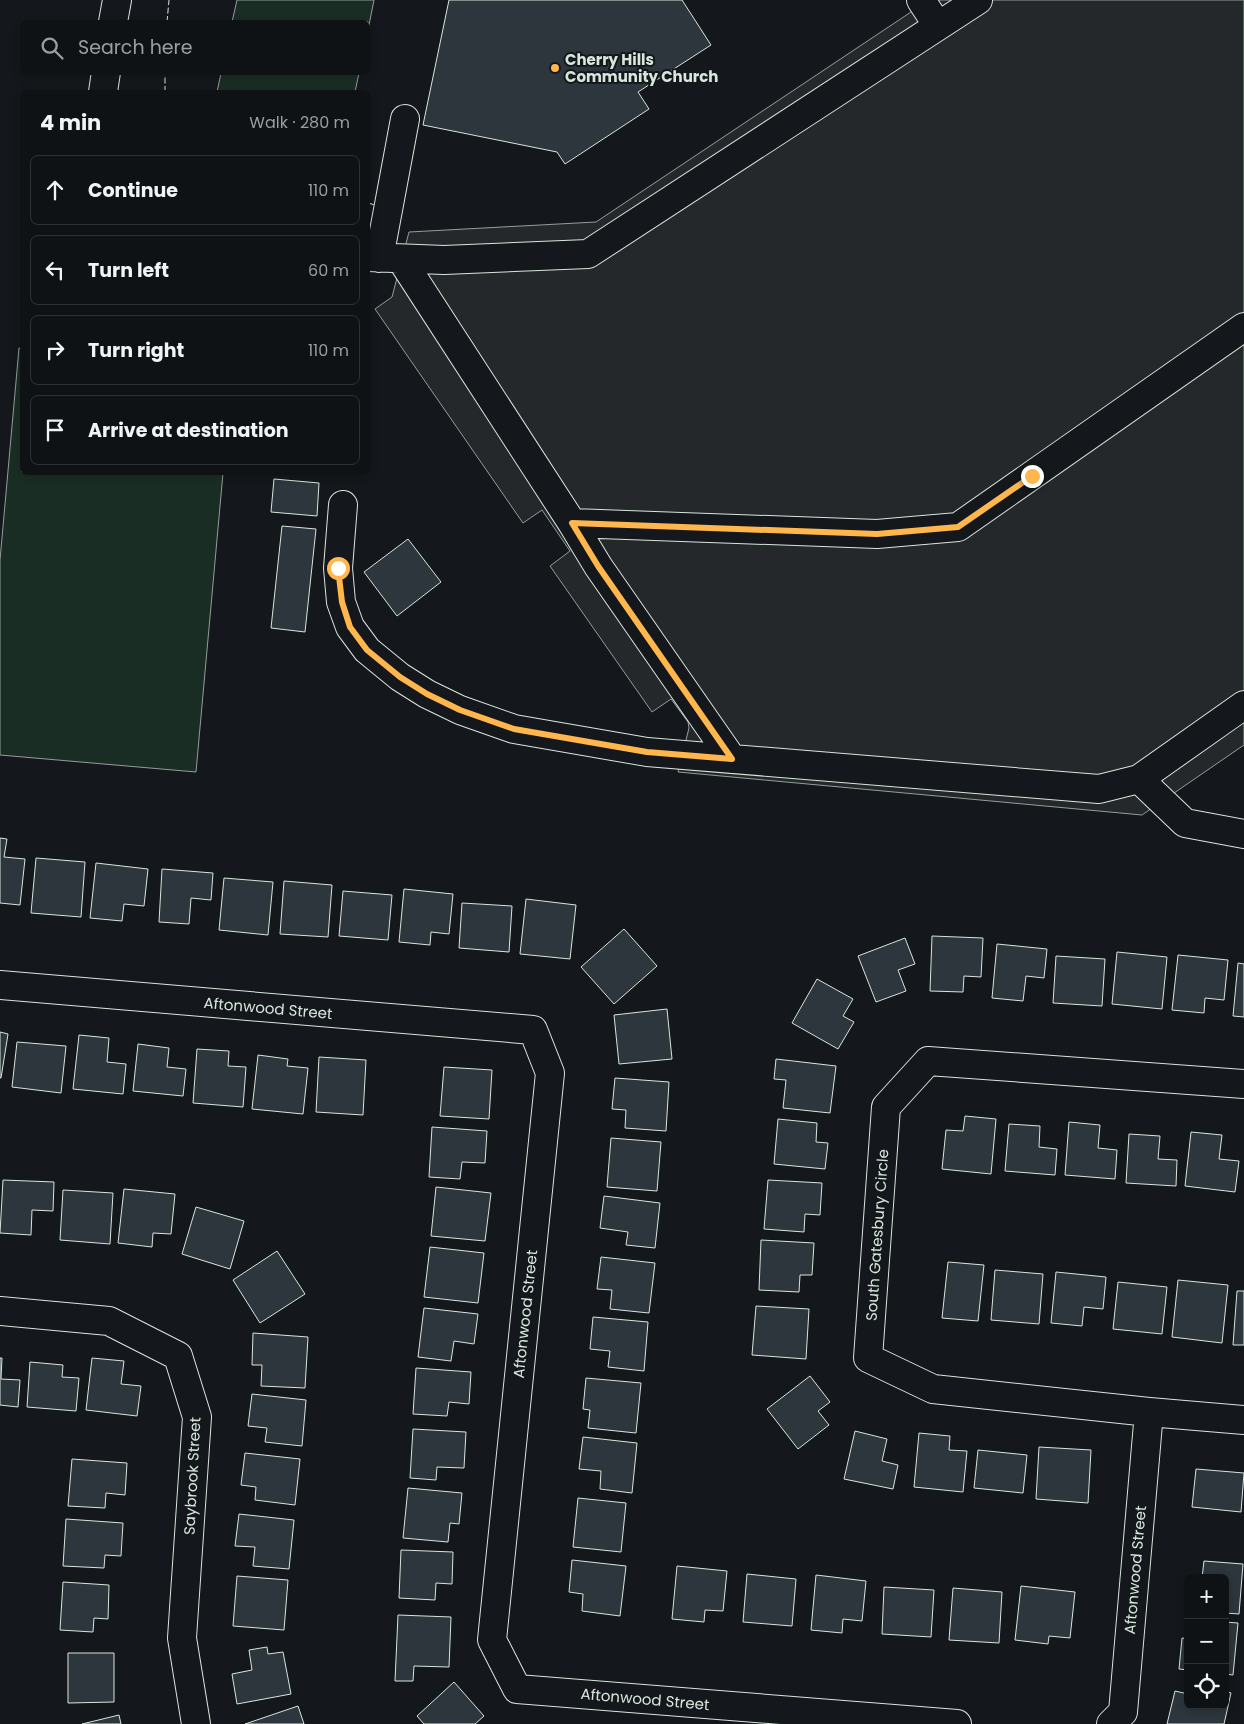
<!DOCTYPE html>
<html lang="en">
<head>
<meta charset="utf-8">
<style>
  body { margin:0; font-family:Poppins,sans-serif; background:#1d2022; color:#f1f3f6 }
  .controls { position:absolute; right:15px; bottom:15px; display:grid; overflow:hidden; border-radius:8px; box-shadow:0 2px 8px #0003 }
  .controls button { width:45px; height:45px; display:grid; place-items:center; padding:0; border:0; border-bottom:1px solid #2f3234; background:#0f1215; color:#f1f3f6; font:25px sans-serif }
  .stop { position:absolute; width:15px; height:15px; margin:-11px; border:4px solid #ffb74d; border-radius:50%; background:#fff }
  .stop.end { background:#ffb74d; border-color:#fff; box-shadow:0 1px 5px #0008 }
  .list { margin:0; padding:0; list-style:none }
  h2 { display:flex; justify-content:space-between; align-items:center; height:65px; margin:0; padding:0 20px; font-size:21px }
  h2 small { font-size:16px; font-weight:400; color:#9b9ea0 }
  .list li { display:grid; grid-template-columns:32px 1fr auto; gap:15px; align-items:center; box-sizing:border-box; height:70px; margin:0 10px 10px; padding:0 10px; border:1px solid #2f3234; border-radius:8px }
  .list b { display:block; font-size:19px; white-space:nowrap }
  .list em { font-size:16px; font-style:normal; color:#9b9ea0 }
  .icon { flex:none; width:28px; height:28px; fill:none; stroke:currentColor; stroke-width:2; stroke-linecap:round; stroke-linejoin:round }
  .map { position:relative; flex:none; width:1244px; height:1724px; overflow:hidden }
  .search { position:absolute; background:#0f1215; box-shadow:0 2px 8px #0003; left:20px; top:20px; width:350px; height:55px; display:flex; align-items:center; gap:12px; box-sizing:border-box; padding:0 18px; border-radius:8px; color:#9b9ea0; font-size:19px }
  .panel { position:absolute; background:#0f1215; box-shadow:0 2px 8px #0003; left:20px; top:90px; width:350px; height:385px; border-radius:8px }
  .map>svg:first-child { display:block }
</style>
</head>
<body>
<div class="map">
<svg width="1244" height="1724" viewBox="0 0 1244 1724">
  <rect width="100%" height="100%" fill="#14181c"/>
  <path fill="#1a2d24" stroke="#939e99" d="M237 0H374L368 30V22H232Z
    M221 73V72L359 73 355 92H217Z
    M19 348 22 349V472L223 473 196 772 0 755V560Z"/>
  <path fill="#24282b" stroke="#939e99" d="M929 0H1244V745L1142 815 678 772 689 728 688 722 671 699 652 712 550 566 570 551 542 510 523 523 375 309 392 297 409 232 596 222Z"/>
  <path fill="#2c363c" stroke="#d8e6dc" d="M449 0H682L711 45 638 92 649 109 565 164 557 152 423 125Z
    M274 479 319 483 317 516 271 512Z
    M282 526 316 529 305 632 271 628Z
    M408 539 441 582 397 616 364 572Z
    M0 838 7 839 4 857 25 859 20 905 0 903Z
    M36 858 85 862 81 917 31 913Z
    M96 863 148 869 144 906 124 904 122 921 90 918Z
    M162 869 213 873 211 900 191 898 189 924 159 922Z
    M224 878 273 882 268 935 219 930Z
    M284 881 332 885 328 937 280 934Z
    M404 889 453 894 449 934 431 932 430 945 399 942Z
    M343 891 392 895 388 940 339 936Z
    M526 899 576 905 570 959 520 954Z
    M462 903 512 906 509 952 459 948Z
    M624 929 657 966 614 1004 581 967Z
    M932 936 983 938 981 977 964 976 963 992 930 991Z
    M905 938 915 964 898 970 906 991 876 1002 858 956Z
    M997 944 1047 949 1044 978 1026 976 1023 1001 992 998Z
    M1117 952 1167 957 1162 1009 1112 1004Z
    M1178 955 1228 960 1224 1000 1205 998 1204 1013 1172 1010Z
    M1056 956 1105 959 1102 1006 1053 1003Z
    M1238 963 1244 964V1017L1233 1016Z
    M817 979 853 999 843 1016 854 1022 838 1049 792 1023Z
    M667 1009 672 1059 619 1064 614 1015Z
    M0 1032 8 1034 1 1078H0Z
    M79 1035 109 1038 107 1062 126 1064 123 1094 73 1089Z
    M17 1042 66 1046 61 1093 12 1087Z
    M138 1044 169 1048 167 1067 186 1069 183 1096 133 1091Z
    M197 1049 229 1051 228 1066 246 1067 243 1107 193 1103Z
    M258 1055 288 1059 287 1066 308 1068 303 1114 252 1109Z
    M319 1057 366 1060 363 1115 316 1112Z
    M776 1059 836 1066 830 1113 783 1108 786 1080 774 1079Z
    M444 1067 492 1070 489 1119 440 1116Z
    M615 1078 669 1082 666 1131 625 1128 626 1110 612 1109Z
    M965 1116 996 1119 991 1174 942 1169 946 1130 963 1131Z
    M778 1119 817 1123 816 1142 828 1143 825 1169 774 1164Z
    M1069 1122 1100 1125 1098 1148 1117 1150 1115 1179 1065 1175Z
    M1009 1124 1040 1126 1039 1147 1057 1149 1055 1175 1005 1171Z
    M432 1127 487 1131 485 1163 462 1162 460 1179 429 1177Z
    M1191 1132 1222 1135 1219 1159 1239 1161 1235 1192 1185 1186Z
    M1129 1134 1160 1136 1158 1159 1177 1160 1176 1186 1126 1183Z
    M611 1138 661 1142 657 1191 607 1187Z
    M3 1180 54 1182 53 1211 32 1210 31 1235 0 1233Z
    M768 1180 822 1183 820 1215 805 1214 804 1232 764 1229Z
    M436 1187 491 1193 485 1241 431 1236Z
    M124 1189 175 1194 171 1234 153 1233 152 1247 118 1243Z
    M63 1190 113 1193 110 1244 60 1240Z
    M604 1196 660 1203 655 1248 626 1245 628 1232 600 1228Z
    M196 1207 244 1221 230 1269 182 1254Z
    M761 1240 814 1243 812 1275H800L799 1292 759 1290Z
    M430 1247 484 1253 478 1303 424 1297Z
    M277 1251 305 1294 260 1323 233 1280Z
    M601 1257 655 1263 649 1313 610 1309 612 1290 597 1289Z
    M948 1262 984 1265 978 1321 942 1318Z
    M995 1270 1043 1274 1039 1324 991 1320Z
    M1056 1272 1106 1277 1103 1309 1084 1307 1082 1326 1051 1323Z
    M1178 1280 1228 1285 1222 1343 1172 1337Z
    M1118 1282 1167 1287 1162 1334 1113 1329Z
    M1237 1291H1244V1345H1233Z
    M756 1306 809 1309 806 1359 752 1355Z
    M424 1308 478 1314 474 1344 454 1341 451 1361 418 1357Z
    M593 1317 648 1322 644 1371 608 1367 610 1351 590 1349Z
    M253 1333 308 1337 305 1388 261 1386 262 1365H252Z
    M0 1358H2L1 1379 20 1380 18 1407 0 1405Z
    M92 1358 124 1361 121 1384 141 1386 137 1416 86 1410Z
    M30 1362 63 1365 62 1377 79 1378 76 1411 27 1407Z
    M416 1368 471 1372 469 1404 449 1402 447 1416 413 1414Z
    M810 1376 830 1402 818 1411 829 1425 798 1449 767 1409Z
    M586 1378 641 1383 636 1433 588 1428 590 1410 583 1409Z
    M252 1394 306 1400 302 1446 265 1442 267 1428 248 1426Z
    M413 1429 466 1432 464 1468 437 1467 436 1480 410 1478Z
    M855 1431 887 1439 882 1461 898 1465 893 1489 844 1479Z
    M919 1433 950 1436 949 1450 967 1451 963 1492 914 1487Z
    M583 1437 637 1443 632 1493 600 1489 601 1471 579 1469Z
    M1039 1447 1091 1450 1088 1503 1036 1499Z
    M978 1450 1027 1455 1023 1493 974 1488Z
    M245 1453 300 1459 295 1505 255 1500 256 1487 241 1485Z
    M72 1459 127 1463 125 1495 106 1493 105 1508 68 1506Z
    M1196 1469 1244 1473 1241 1512 1192 1507Z
    M408 1488 462 1493 459 1524 450 1523 448 1542 403 1538Z
    M578 1498 626 1503 621 1552 573 1547Z
    M239 1514 294 1520 289 1569 253 1566 255 1547 235 1546Z
    M66 1519 123 1523 121 1556 105 1555 104 1568 63 1566Z
    M401 1550 453 1552 452 1584 436 1583 435 1600 399 1598Z
    M572 1560 626 1566 620 1616 582 1611 583 1594 569 1592Z
    M1204 1561 1243 1564 1239 1614 1225 1613V1578H1202Z
    M677 1566 727 1571 723 1611 705 1610 704 1622 672 1619Z
    M747 1574 796 1579 792 1626 743 1622Z
    M816 1575 866 1581 862 1621 843 1619 842 1633 811 1630Z
    M237 1576 288 1580 284 1630 233 1626Z
    M63 1582 109 1585 108 1619 94 1618 93 1632 60 1630Z
    M1021 1586 1075 1592 1070 1638 1049 1636 1048 1644 1015 1640Z
    M884 1587 934 1590 931 1637 882 1634Z
    M953 1588 1002 1592 999 1643 949 1640Z
    M398 1615 451 1617 449 1667 414 1666 413 1681H395Z
    M1225 1622 1238 1623 1233 1675 1225 1674Z
    M1182 1638 1188 1639V1670L1179 1669Z
    M267 1647 268 1654 283 1652 291 1694 237 1704 232 1674 252 1670 249 1650Z
    M68 1653H114V1702L68 1703Z
    M454 1682 484 1716 475 1724H424L417 1716Z
    M1175 1691 1188 1694V1705H1225V1691L1231 1693 1224 1724H1167Z
    M298 1706 304 1724H245Z
    M119 1715 121 1724H82Z"/>
  <g fill="none" stroke-linecap="round" stroke-linejoin="round">
    <defs>
      <path id="minor" d="M921 0 938 26
        M113 22 117 0
        M103 92 106 72
        M368 257 444 260 588 254 978 0
        M379 258 405 119
        M401 259 572 523 877 534 958 527 1244 327
        M343 505 338 568 341 602 350 627 367 650 400 677 427 694 460 710 514 729 647 752 1099 789 1139 779 1185 823 1244 834
        M572 523 598 566 732 759
        M1139 779 1244 705
        M0 985 533 1030 550 1073 492 1640 517 1689 957 1724
        M1244 1084 928 1061 886 1107 868 1358 933 1389 1149 1412 1244 1420
        M0 1311 109 1321 178 1356 197 1417 182 1638 196 1724
        M1111 1724 1123 1712 1149 1412"/>
    </defs>
    <use href="#minor" stroke="#d8e6dc" stroke-width="30"/>
    <use href="#minor" stroke="#14181c" stroke-width="28"/>
    <path stroke="#d8e6dc" stroke-width="1" stroke-dasharray="6 2.5" stroke-linecap="butt" d="M167 22 169 0
      M165 92V72
      M368 203 375 205"/>
  </g>
  <g fill="none" stroke-linecap="round" stroke-linejoin="round">
    <path stroke="#ffb74d" stroke-width="6" d="M338 568 342 602 350 627 367 650 400 677 427 694 460 710 514 729 647 752 732 759 598 566 572 523 877 534 958 527 1032 476"/>
  </g>
  <circle fill="#ffb74d" stroke="#14181c" stroke-width="2" cx="555" cy="68" r="5"/>
  <g text-anchor="middle" dominant-baseline="central" stroke-width="4" stroke-linejoin="round" paint-order="stroke">
    <g font-size="15" font-weight="bold" fill="#d8e6dc" stroke="#14181c" text-anchor="start">
      <text x="565" y="59">Cherry Hills<tspan x="565" dy="17">Community Church</tspan></text>
    </g>
    <g font-size="15" fill="#d8e6dc" stroke="#14181c">
      <text transform="translate(268 1008) rotate(5)">Aftonwood Street</text>
      <text transform="translate(877 1235) rotate(-86)">South Gatesbury Circle</text>
      <text transform="translate(525 1314) rotate(-84)">Aftonwood Street</text>
      <text transform="translate(192 1476) rotate(-87)">Saybrook Street</text>
      <text transform="translate(1135 1570) rotate(-85)">Aftonwood Street</text>
      <text transform="translate(645 1699) rotate(5)">Aftonwood Street</text>
    </g>
  </g>
</svg>
<div class="controls">
<button>+</button>
<button>−</button>
<button><svg class="icon" aria-label="locate" viewBox="0 0 24 24"><circle cx="12" cy="12" r="6"/><path d="M12 2v4M12 18v4M2 12h4M18 12h4"/></svg></button>
</div>
<div class="stop" style="left:338px;top:568px"></div>
<div class="stop end" style="left:1032px;top:476px"></div>
<div class="search"><svg class="icon" aria-label="search" viewBox="0 0 24 24"><circle cx="10" cy="10" r="6"/><path d="M15 15l6 6"/></svg>Search here</div>
<section class="panel">
<h2>4 min<small>Walk · 280 m</small></h2>
<ul class="list">
<li><svg class="icon" aria-label="ahead" viewBox="0 0 24 24"><path d="M12 20V5M6 11l6-6 6 6"/></svg><div><b>Continue</b></div><em>110 m</em></li>
<li><svg class="icon" aria-label="left" viewBox="0 0 24 24"><path d="M17 20v-9H6M10 6l-5 5 5 5"/></svg><div><b>Turn left</b></div><em>60 m</em></li>
<li><svg class="icon" aria-label="right" viewBox="0 0 24 24"><path d="M7 20v-9h11M14 6l5 5-5 5"/></svg><div><b>Turn right</b></div><em>110 m</em></li>
<li><svg class="icon" aria-label="arrive" viewBox="0 0 24 24"><path d="M6 21V4h12l-3 4 3 4H6"/></svg><div><b>Arrive at destination</b></div></li>
</ul>
</section>
</div>
</body>
</html>
